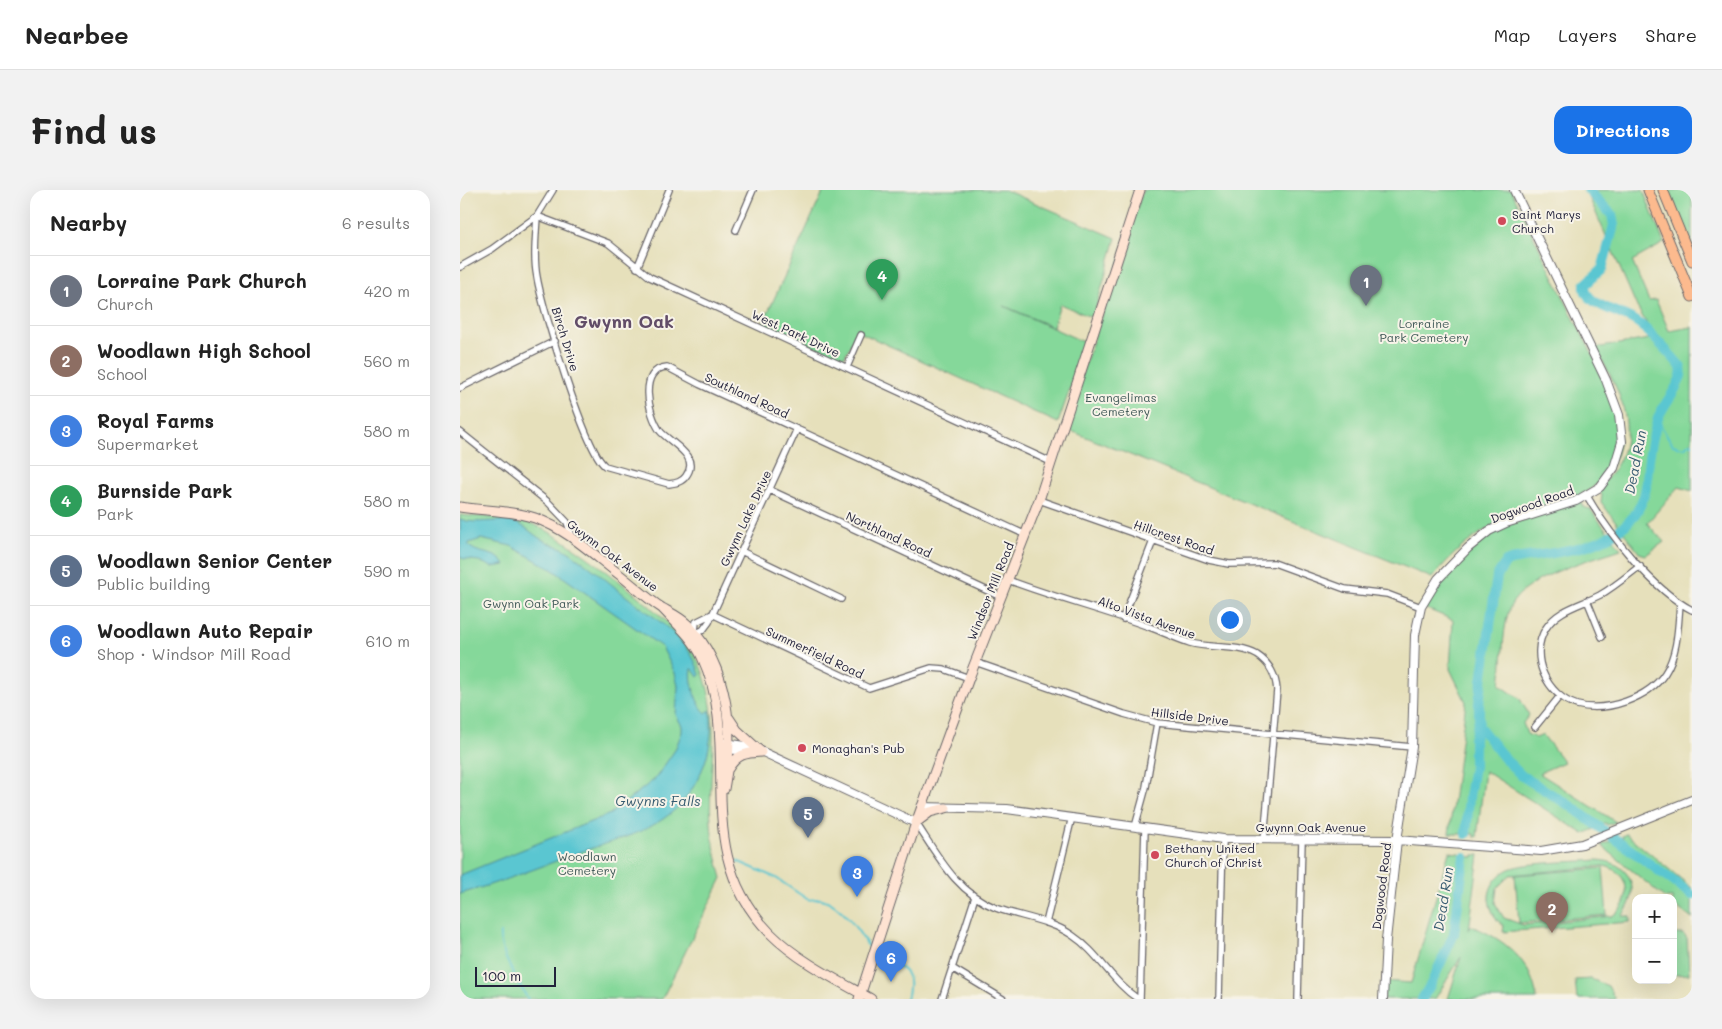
<!DOCTYPE html>
<html lang="en">
<head>
<meta charset="utf-8">
<style>
  body { margin:0; font-family:Mali,sans-serif; background:#f2f2f2; color:#222 }
  .controls { position:absolute; right:15px; bottom:15px; display:grid; overflow:hidden; border-radius:10px; box-shadow:0 5px 20px #0002 }
  .controls button { width:45px; height:45px; display:grid; place-items:center; padding:0; border:0; border-bottom:1px solid #e0e0e0; background:#fff; color:#222; font:25px sans-serif }
  .scale { position:absolute; left:15px; bottom:12px; width:81px; box-sizing:border-box; padding-left:5px; border:2px solid #22223b; border-top:0; font-size:14px; line-height:18px; white-space:nowrap; color:#22223b; -webkit-text-stroke:4px #f7f3e8; paint-order:stroke }
  .you { position:absolute; left:769px; top:429px; width:18px; height:18px; margin:-12px; border:4px solid #fff; border-radius:50%; background:#1a73e8; box-shadow:0 0 0 8px #1a73e833 }
  .badge { display:grid; place-items:center; width:32px; height:32px; border-radius:50%; background:#1a73e8; color:#fff; font-size:16px; font-weight:700 }
  .pin { position:absolute; translate:-50% -41px; filter:drop-shadow(0 1px 2px #0008) }
  .pin::after { content:''; position:absolute; top:26px; width:18px; height:15px; background:inherit; clip-path:polygon(0 0,100% 0,50% 100%) }
  .list { margin:0; padding:0; list-style:none }
  h2 { display:flex; justify-content:space-between; align-items:center; height:65px; margin:0; padding:0 20px; font-size:21px }
  h2 small { font-size:16px; font-weight:400; color:#767676 }
  .list li { display:grid; grid-template-columns:32px 1fr auto; gap:15px; align-items:center; box-sizing:border-box; height:70px; padding:0 20px; border-top:1px solid #e0e0e0 }
  .list b { display:block; font-size:19px; white-space:nowrap }
  .list p { margin:0; font-size:16px; white-space:nowrap; color:#767676 }
  .list em { font-size:16px; font-style:normal; color:#767676 }
  .map { position:relative; flex:none; width:1232px; height:809px; overflow:hidden; border-radius:15px }
  header { display:flex; align-items:center; gap:30px; box-sizing:border-box; height:70px; padding:0 25px; background:#fff; border-bottom:1px solid #e0e0e0 }
  header strong { font-size:24px }
  nav { display:flex; gap:28px; margin-inline-start:auto; font-size:18px }
  .intro { display:flex; align-items:center; justify-content:space-between; box-sizing:border-box; height:120px; padding:0 30px }
  h1 { margin:0; font-size:35px }
  .button { padding:12px 22px; border-radius:15px; background:#1a73e8; color:#fff; font-size:18px; font-weight:700 }
  main { display:flex; gap:30px; padding:0 30px }
  aside { flex:1; background:#fff; border-radius:15px; box-shadow:0 5px 20px #0002 }
  .map>svg:first-child { display:block }
</style>
</head>
<body>
<header>
<strong>Nearbee</strong>
<nav><a>Map</a><a>Layers</a><a>Share</a></nav>
</header>
<div class="intro"><h1>Find us</h1><a class="button">Directions</a></div>
<main>
<aside>
<h2>Nearby<small>6 results</small></h2>
<ul class="list">
<li><span class="badge" style="background:#6b7280">1</span><div><b>Lorraine Park Church</b><p>Church</p></div><em>420 m</em></li>
<li><span class="badge" style="background:#8d6e63">2</span><div><b>Woodlawn High School</b><p>School</p></div><em>560 m</em></li>
<li><span class="badge" style="background:#3f7fe0">3</span><div><b>Royal Farms</b><p>Supermarket</p></div><em>580 m</em></li>
<li><span class="badge" style="background:#2e9e5b">4</span><div><b>Burnside Park</b><p>Park</p></div><em>580 m</em></li>
<li><span class="badge" style="background:#5c6f8a">5</span><div><b>Woodlawn Senior Center</b><p>Public building</p></div><em>590 m</em></li>
<li><span class="badge" style="background:#3f7fe0">6</span><div><b>Woodlawn Auto Repair</b><p>Shop · Windsor Mill Road</p></div><em>610 m</em></li>
</ul>
</aside>
<div class="map">
<svg width="1232" height="809" viewBox="0 0 1232 809">
  <rect width="100%" height="100%" fill="#f7f3e8"/>
  <filter id="ink" filterUnits="userSpaceOnUse"><feTurbulence type="fractalNoise" baseFrequency=".02" numOctaves="2"/><feDisplacementMap in="SourceGraphic" scale="10" xChannelSelector="R" yChannelSelector="G"/><feConvolveMatrix kernelMatrix="1 2 1 2 8 2 1 2 1" color-interpolation-filters="sRGB"/></filter>
  <filter id="wash" filterUnits="userSpaceOnUse"><feTurbulence type="fractalNoise" baseFrequency=".0096" numOctaves="4" result="noise"/><feDisplacementMap in="SourceGraphic" scale="20" xChannelSelector="R" yChannelSelector="G"/><feGaussianBlur stdDeviation="1.12" result="paint"/><feColorMatrix in="noise" values="0 0 0 0 0 0 0 0 0 0 0 0 0 0 0 0 0 1.4 0 .05"/><feComposite in="paint" operator="in"/></filter>
  <g filter="url(#wash)">
    <rect width="100%" height="100%" fill="#e6e0bb"/>
    <path fill="#85d89a" stroke="#547d6a" fill-rule="evenodd" d="M364 0H545L656 48 633 128 600 114 593 137 544 116 626 153 598 233 397 141 385 166 380 168 303 133Z
      M683 0H1051C1071 41 1091 82 1111 123 1128 158 1163 213 1159 253 1155 282 1136 299 1110 310 1093 317 1074 320 1056 326 1022 337 994 361 972 388L604 238Z
      M1126 0H1183L1204 53 1172 71 1189 111 1196 110 1209 141 1232 137V301L1219 297 1187 333 1204 352 1186 365 1179 363 1141 312 1142 305 1138 299C1145 291 1154 281 1159 271 1179 232 1154 191 1135 158L1195 148 1177 117Z
      M1208 0H1232V62Z
      M1120 310 1123 317 1130 319 1161 359C1130 370 1056 388 1048 423 1042 446 1043 472 1040 495L1060 509 1069 525 1063 533 1067 544 1076 548 1083 545 1104 572 1079 583 1156 632 1147 635 1146 633 1124 644 1025 581 1017 647H1014V644H989L1006 512 990 479 993 430 962 417 976 392 1028 342Z
      M0 325C25 328 51 326 75 335 107 347 212 429 231 458 242 475 248 496 251 515 257 554 248 594 251 633 252 652 257 669 262 688L202 809H0Z
      M1166 644 1232 698V729L1213 714V708H1205L1141 655 1163 648 1162 646Z
      M989 662 1000 663V666L1014 667V665H1019L1009 740 1011 736C1045 749 1072 771 1077 809H988L1001 767 975 809H924V791L951 793Z
      M1137 670C1170 671 1183 701 1162 726H1170V732L1043 742 1044 736C1034 729 1029 718 1029 706 1030 695 1038 684 1049 679 1065 672 1117 672 1137 670ZM1144 676C1170 681 1174 713 1152 726L1063 735 1044 728 1035 713 1037 698 1050 685Z
      M1143 678 1147 725 1059 733 1055 685Z
      M1213 744H1223L1227 748 1229 784 1213 785Z
      M1131 789 1148 796 1155 809H1117L1115 790Z"/>
    <path fill="#5ac6d1" stroke="#3e7486" d="M0 329C17 336 38 327 56 333 67 337 72 344 81 349 90 354 100 356 109 362 129 375 147 391 166 406 194 428 230 448 240 485L238 487 232 478C229 490 236 515 246 523L250 520C253 539 250 562 242 580 216 640 170 644 115 664 77 678 39 693 0 704V685L150 624 195 589 215 560 222 542V536L216 525 218 496 215 483 202 457 93 380 51 356 21 349 9 353V356C20 366 36 360 45 375L32 377 19 371 4 369 0 367Z"/>
    <g fill="none" stroke-linecap="round" stroke-linejoin="round">
      <path stroke="#5ac6d1" stroke-width="2" d="M1199 227 1201 236 1213 255 1224 258 1230 253 1232 254
        M277 671 316 688 347 709C352 711 357 708 362 709 383 715 400 743 411 761
        M40 743C38 760 59 794 68 809
        M416 766C438 778 456 776 447 809"/>
      <path stroke="#5ac6d1" stroke-width="10" d="M1018 535 1045 569 1062 586 1112 617 1232 705
        M1006 644 1009 607 1014 576V549L1019 530V513L1037 386 1046 372 1051 370C1097 361 1167 360 1184 306 1188 293 1187 281 1189 269 1191 255 1194 242 1198 228 1203 214 1225 191 1221 178 1220 174 1183 135 1177 132 1164 122 1122 115 1125 95L1142 79 1154 35 1152 25 1128 0
        M962 809 971 794 994 744 1004 667"/>
    </g>
  </g>
  <g filter="url(#ink)">
    <g fill="none" stroke-linecap="round" stroke-linejoin="round">
      <defs>
        <path id="minor" d="M77 26C76 46 73 67 77 87 82 118 125 260 145 276L209 294C216 293 222 292 226 286 241 266 210 253 200 241 188 224 178 179 207 177L239 194 566 345
          M77 26 148 53 190 87 591 272
          M276 40 293 0
          M0 77 32 59 77 26 93 0
          M177 78 209 0
          M387 177 401 145
          M0 198 95 151
          M0 242 88 312 107 332 112 346
          M310 300 541 407
          M1127 306C1149 344 1193 400 1232 420
          M579 310 749 370 769 374 814 373 885 399 927 404 961 417
          M281 361 381 409
          M1180 376C1167 386 1154 397 1140 405 1121 415 1098 419 1086 438 1068 466 1087 506 1117 515 1146 523 1189 508 1205 483 1218 463 1218 437 1220 413
          M548 390C595 408 644 420 692 438 705 443 717 449 730 453 751 459 778 454 797 465 810 473 816 487 817 500L804 650
          M1127 410 1142 447
          M252 424 409 498 471 478 484 479 509 488
          M663 429 693 351
          M235 441 236 432 252 424
          M233 444 243 440 249 432 337 239
          M515 472 664 524 697 533 952 557
          M1075 537 1100 506
          M456 633C478 666 497 703 536 718 561 727 590 730 612 745 638 762 652 792 678 809
          M675 637 686 597 697 533
          M586 733 612 627
          M492 778 543 809
          M482 809 515 707
          M680 809 685 638
          M759 809 763 649
          M838 809 842 650"/>
        <path id="tertiary" d="M265 553 292 557 456 633
          M263 559 292 561
          M461 617 547 619 763 649 937 650 1081 661 1122 654 1232 610
          M923 809 926 750 937 650 952 557 955 445 961 417 978 389 1008 358 1029 341 1046 333 1116 311 1140 297 1154 278 1162 252 1159 225 1146 190 1054 0"/>
        <path id="secondary" d="M0 317C25 321 51 320 75 328 107 339 134 365 160 385 174 396 188 409 202 418 211 423 220 427 228 435 269 477 275 544 264 599
          M202 418C216 433 233 448 242 467 285 560 227 659 310 743 338 771 377 790 411 809
          M269 528 277 540 301 562
          M268 579C277 564 285 563 301 562
          M458 631 470 622 486 618
          M399 809 456 633 509 488 579 310 680 0"/>
        <path id="primary" d="M1188 0 1232 107
          M1203 0 1232 71"/>
      </defs>
      <use href="#minor" stroke="#676468" stroke-width="8"/>
      <use href="#tertiary" stroke="#676468" stroke-width="10"/>
      <use href="#secondary" stroke="#676468" stroke-width="11"/>
      <use href="#primary" stroke="#676468" stroke-width="11"/>
      <use href="#minor" stroke="#fff" stroke-width="5.5"/>
      <use href="#tertiary" stroke="#fff" stroke-width="8"/>
      <use href="#secondary" stroke="#fee3d2" stroke-width="9"/>
      <use href="#primary" stroke="#fcba8e" stroke-width="9"/>
    </g>
  </g>
  <g fill="#d1495b" stroke="#f7f3e8" stroke-width="2">
    <circle cx="1042" cy="31" r="5"/>
    <circle cx="342" cy="558" r="5"/>
    <circle cx="695" cy="665" r="5"/>
  </g>
  <g text-anchor="middle" dominant-baseline="central" stroke-width="4" stroke-linejoin="round" paint-order="stroke">
    <g font-size="12" fill="#22223b" stroke="#f7f3e8" text-anchor="start">
      <text x="1052" y="24">Saint Marys<tspan x="1052" dy="14">Church</tspan></text>
      <text x="352" y="558">Monaghan's Pub</text>
      <text x="705" y="658">Bethany United<tspan x="705" dy="14">Church of Christ</tspan></text>
    </g>
    <g font-size="12" fill="#405958" stroke="#f7f3e8">
      <text x="964" y="133">Lorraine<tspan x="964" dy="14">Park Cemetery</tspan></text>
      <text x="661" y="207">Evangelimas<tspan x="661" dy="14">Cemetery</tspan></text>
      <text x="71" y="413">Gwynn Oak Park</text>
      <text x="127" y="666">Woodlawn<tspan x="127" dy="14">Cemetery</tspan></text>
    </g>
    <g font-size="12" fill="#22223b" stroke="#f7f3e8">
      <text transform="translate(336 143) rotate(25)">West Park Drive</text>
      <text transform="translate(106 149) rotate(73)">Birch Drive</text>
      <text transform="translate(287 205) rotate(25)">Southland Road</text>
      <text transform="translate(1072 314) rotate(-20)">Dogwood Road</text>
      <text transform="translate(285 328) rotate(-65)">Gwynn Lake Drive</text>
      <text transform="translate(429 344) rotate(25)">Northland Road</text>
      <text transform="translate(714 347) rotate(19)">Hillcrest Road</text>
      <text transform="translate(153 365) rotate(37)">Gwynn Oak Avenue</text>
      <text transform="translate(530 401) rotate(-68)">Windsor Mill Road</text>
      <text transform="translate(687 427) rotate(20)">Alto Vista Avenue</text>
      <text transform="translate(355 462) rotate(25)">Summerfield Road</text>
      <text transform="translate(730 526) rotate(7)">Hillside Drive</text>
      <text x="851" y="637">Gwynn Oak Avenue</text>
      <text transform="translate(921 696) rotate(-83)">Dogwood Road</text>
    </g>
    <g font-size="14" font-style="italic" fill="#365b70" stroke="#f7f3e8">
      <text transform="translate(1175 272) rotate(-79)">Dead Run</text>
      <text x="198" y="610">Gwynns Falls</text>
      <text transform="translate(983 709) rotate(-81)">Dead Run</text>
    </g>
    <g font-size="18" font-weight="bold" fill="#624d68" stroke="#f7f3e8">
      <text x="164" y="131">Gwynn Oak</text>
    </g>
  </g>
</svg>
<div class="controls">
<button>+</button>
<button>−</button>
</div>
<div class="scale">100 m</div>
<div class="you"></div>
<div class="pin badge" style="left:906px;top:116px;background:#6b7280">1</div>
<div class="pin badge" style="left:1092px;top:743px;background:#8d6e63">2</div>
<div class="pin badge" style="left:397px;top:707px;background:#3f7fe0">3</div>
<div class="pin badge" style="left:422px;top:110px;background:#2e9e5b">4</div>
<div class="pin badge" style="left:348px;top:648px;background:#5c6f8a">5</div>
<div class="pin badge" style="left:431px;top:792px;background:#3f7fe0">6</div>
</div>
</main>
</body>
</html>
